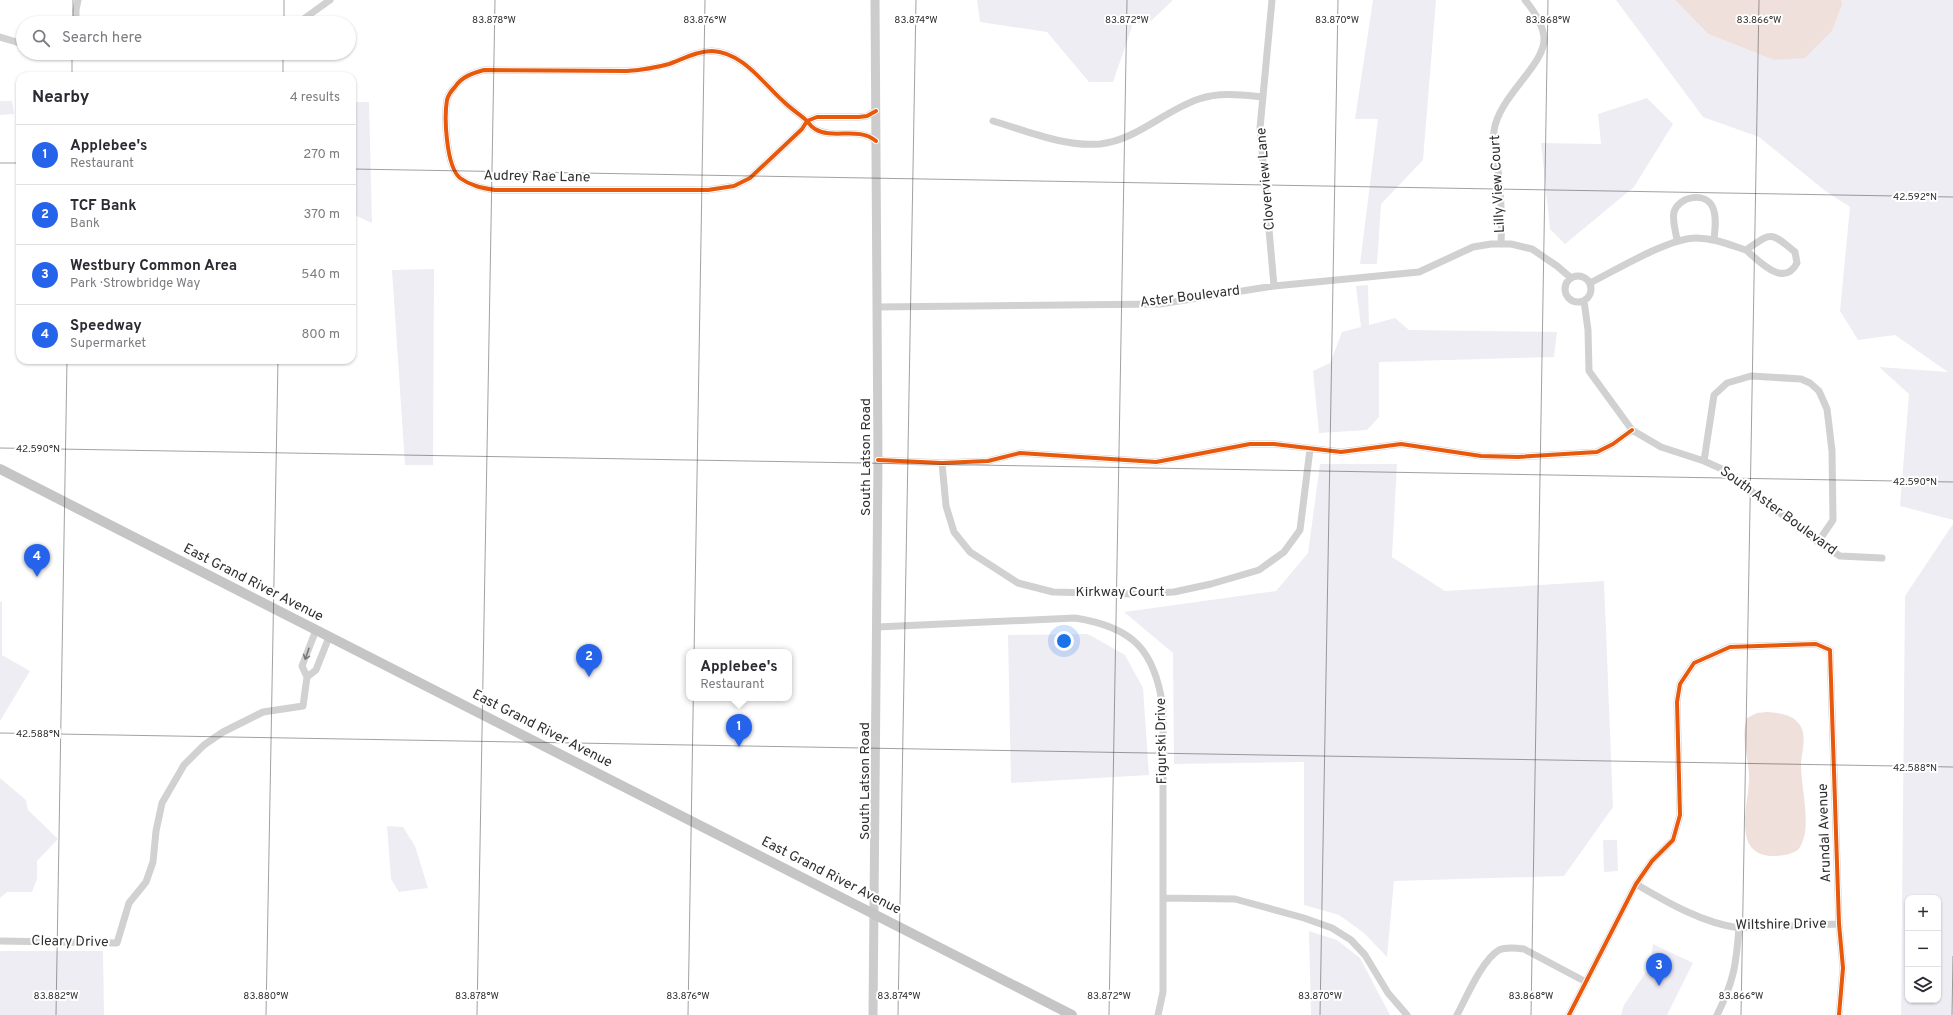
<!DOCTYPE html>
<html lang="en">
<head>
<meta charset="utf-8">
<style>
  body { margin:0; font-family:Overpass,sans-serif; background:#f7f7f7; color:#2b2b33 }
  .controls { position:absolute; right:12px; bottom:12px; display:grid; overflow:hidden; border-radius:8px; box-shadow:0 1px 3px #0004 }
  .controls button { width:36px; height:36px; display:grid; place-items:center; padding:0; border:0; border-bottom:1px solid #e1e1e2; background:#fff; color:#2b2b33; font:20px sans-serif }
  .you { position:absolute; left:1064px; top:641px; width:14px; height:14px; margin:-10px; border:3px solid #fff; border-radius:50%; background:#1a73e8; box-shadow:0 0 0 6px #1a73e833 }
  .badge { display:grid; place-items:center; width:26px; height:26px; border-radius:50%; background:#2563eb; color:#fff; font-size:13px; font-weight:700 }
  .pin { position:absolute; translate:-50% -33px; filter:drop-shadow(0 1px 2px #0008) }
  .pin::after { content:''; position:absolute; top:21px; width:14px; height:12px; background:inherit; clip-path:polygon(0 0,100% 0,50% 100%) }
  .popup { position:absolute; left:686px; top:649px; width:106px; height:52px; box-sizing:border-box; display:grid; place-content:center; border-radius:8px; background:#fff; filter:drop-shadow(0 1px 3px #0005); font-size:13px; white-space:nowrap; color:#7c7c81 }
  .popup b { font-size:15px; color:#2b2b33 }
  .popup::after { content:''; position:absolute; left:50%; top:100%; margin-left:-8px; border:8px solid transparent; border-top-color:#fff }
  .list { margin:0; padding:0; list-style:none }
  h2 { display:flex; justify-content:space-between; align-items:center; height:52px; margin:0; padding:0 16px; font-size:17px }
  h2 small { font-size:13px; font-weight:400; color:#7c7c81 }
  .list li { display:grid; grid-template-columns:26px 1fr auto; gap:12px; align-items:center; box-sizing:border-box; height:60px; padding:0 16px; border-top:1px solid #e1e1e2 }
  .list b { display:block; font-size:15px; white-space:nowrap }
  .list p { margin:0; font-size:13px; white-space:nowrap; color:#7c7c81 }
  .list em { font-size:13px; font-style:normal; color:#7c7c81 }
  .icon { flex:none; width:22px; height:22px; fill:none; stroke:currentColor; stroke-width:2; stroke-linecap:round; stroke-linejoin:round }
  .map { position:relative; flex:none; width:1953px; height:1015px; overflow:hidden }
  .search { position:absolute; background:#fff; box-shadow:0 1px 3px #0004; left:16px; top:16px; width:340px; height:44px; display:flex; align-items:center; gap:10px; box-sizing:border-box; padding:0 14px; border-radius:22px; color:#7c7c81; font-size:15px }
  .panel { position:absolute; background:#fff; box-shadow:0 1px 3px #0004; left:16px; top:72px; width:340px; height:292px; border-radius:12px }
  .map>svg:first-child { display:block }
</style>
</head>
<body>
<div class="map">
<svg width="1953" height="1015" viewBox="0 0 1953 1015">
  <rect width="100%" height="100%" fill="#fff"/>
  <path fill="#efedf4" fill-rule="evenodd" d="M977 0H1173L1151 21 1133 24 1113 82H1089L1047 32 980 22Z
    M1373 0H1436L1423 160 1381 204 1377 264H1360L1378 119H1355Z
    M1616 0H1675L1708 34 1774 60 1805 57 1832 31 1841 0H1953V520L1900 506 1909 394 1879 367 1948 372 1895 335 1858 340 1840 311 1850 207 1824 190 1759 137 1703 117Z
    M1647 98 1673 124 1634 187 1565 244 1550 229 1541 143 1601 144 1598 114Z
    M0 101H12L14 114 0 115Z
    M352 102H369L372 223 352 214Z
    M434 269 433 465H405L392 270Z
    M1368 285 1369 325 1395 318 1409 330 1557 332 1554 357 1379 362V417L1367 430 1319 433 1313 371 1330 363 1342 332 1361 327 1356 286Z
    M1320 464H1397L1392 557 1445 591 1604 581 1613 807 1564 876 1394 881 1387 957 1364 933 1339 915 1304 905V762L1174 764 1173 653 1124 612 1276 591 1308 553Z
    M1953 524V1015H1901L1905 596ZM1908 898H1938V1000H1908Z
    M2 601V655L30 671 0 721V602Z
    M1088 634 1125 655 1143 688 1149 775 1011 783 1008 635Z
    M0 778 26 800 28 810 58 839 37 861V879L32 892H7L0 898Z
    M387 826 403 827 415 846 428 888 399 892 391 879Z
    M1603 840H1617L1618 871 1604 872Z
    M1309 931 1337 940 1360 958 1390 1015H1311Z
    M1653 944 1693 963 1667 1015H1621L1624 1005 1650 966Z
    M0 951H103L104 1015H0Z"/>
  <path fill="#f0e0db" d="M1675 0H1841L1842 4 1832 31 1805 58 1774 60 1708 34Z
    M1767 712C1779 713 1793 714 1800 725 1807 736 1802 751 1801 763 1801 786 1808 810 1805 833 1804 838 1801 847 1798 850 1790 855 1781 856 1772 856 1731 855 1749 803 1749 778 1749 757 1740 738 1747 718L1757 713Z"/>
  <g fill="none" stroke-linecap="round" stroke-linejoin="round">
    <path stroke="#d1d1d1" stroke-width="7" d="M1272 0 1260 128 1274 286
      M76 23V10L78 0
      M298 23 330 0
      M0 37 23 44
      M993 121C1027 131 1064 147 1100 144 1137 140 1165 110 1199 99 1220 92 1242 95 1263 97
      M876 141C858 126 833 140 815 129 811 127 809 123 806 120 799 114 790 108 783 101 763 83 742 52 712 51 697 51 683 59 669 64 655 68 641 70 627 71L484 70C473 73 461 77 455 87 452 90 448 96 447 100 444 117 446 166 460 178 471 186 482 188 495 190H708L734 186 750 178 802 129 807 121 817 117H859L867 116 876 111
      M1677 240C1676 232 1672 221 1674 212 1679 196 1706 191 1713 208 1717 218 1715 229 1714 239
      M1501 244C1502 221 1501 199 1499 177 1497 161 1492 147 1494 131 1498 97 1546 64 1544 38 1543 24 1534 11 1525 0
      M1565 289a13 13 0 1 1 26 0a13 13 0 1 1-26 0Z
      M1590 283C1616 270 1669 238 1696 238 1714 238 1730 245 1746 250 1771 233 1769 230 1795 252L1797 263C1784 288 1760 262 1746 250
      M1584 301 1588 330 1589 371 1632 430 1661 447 1704 461 1724 470 1818 542 1840 556 1882 558
      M877 307 1160 304 1274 286 1419 272 1473 247 1491 244H1511L1532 249 1557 266 1571 278
      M878 460 942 463 988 461 1020 453 1156 462 1250 444H1274L1341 452 1401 444 1481 456 1518 457 1597 452 1613 444 1632 430
      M1704 461 1714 395 1727 383 1751 376 1801 379 1810 383 1819 391 1827 409 1832 451 1833 520 1818 542
      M942 463 946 506 954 532 970 552 1018 583 1053 592 1134 594 1174 592 1211 584 1259 570 1284 552 1300 530 1310 449
      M877 627 1075 618C1133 627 1155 650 1163 708V992L1158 1015
      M307 677 316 670 329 637
      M1636 884C1668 903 1703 923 1739 928L1839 924
      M1163 898 1235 899 1304 918 1332 928 1351 940 1365 955 1388 993 1407 1015
      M0 941 117 943 129 903 146 882 153 862 156 831 162 803 184 765 204 745 223 732 263 712 303 706 307 677 302 666 316 630
      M1457 1015C1466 998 1482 960 1499 950 1506 947 1516 948 1524 949L1586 982
      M1569 1015 1636 884 1652 861 1673 840 1680 815 1677 702 1680 684 1694 663 1730 647 1816 644 1830 650 1839 924 1843 968 1839 1015
      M1717 1015C1734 981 1736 965 1739 928"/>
    <path stroke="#ccc" stroke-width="9" d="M873 1015 878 460 875 0"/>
    <path stroke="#c5c5c5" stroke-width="10" d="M0 469 1072 1015"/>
    <defs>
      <path id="cycleway" d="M876 141C858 126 833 140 815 129 811 127 809 123 806 120 799 114 790 108 783 101 763 83 742 52 712 51 697 51 683 59 669 64 655 68 641 70 627 71L484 70C473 73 461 77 455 87 452 90 448 96 447 100 444 117 446 166 460 178 471 186 482 188 495 190H708L734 186 750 178 802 129 807 121 817 117H859L867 116 876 111
        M878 460 942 463 988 461 1020 453 1156 462 1250 444H1274L1341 452 1401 444 1481 456 1518 457 1597 452 1613 444 1632 430
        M1569 1015 1636 884 1652 861 1673 840 1680 815 1677 702 1680 684 1694 663 1730 647 1816 644 1830 650 1839 924 1843 968 1839 1015"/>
    </defs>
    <use href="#cycleway" stroke="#fff" stroke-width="6"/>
    <use href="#cycleway" stroke="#e8590c" stroke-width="4"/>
  </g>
  <defs><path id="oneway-shaft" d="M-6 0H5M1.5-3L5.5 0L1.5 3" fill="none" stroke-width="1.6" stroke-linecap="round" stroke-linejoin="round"/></defs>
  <use stroke="#787878" href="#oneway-shaft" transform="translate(307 654) rotate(109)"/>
  <path fill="none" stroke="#2f2f2f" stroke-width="1" stroke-opacity="0.45" d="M73 23V0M284 23V0M72 76V53M283 76V53M0 163H20M352 169 1953 197M0 448 1953 482M0 733 1953 767M56 1015 67 360M266 1015 278 360M477 1015 495 0M688 1015 705 0M898 1015 916 0M1109 1015 1127 0M1320 1015 1338 0M1531 1015 1548 0M1741 1015 1759 0M1952 1015 1953 956"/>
  <g text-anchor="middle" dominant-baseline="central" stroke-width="4" stroke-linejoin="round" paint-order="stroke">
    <g font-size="14" fill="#2f2f2f" stroke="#fff">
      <text transform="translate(537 177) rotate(1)">Audrey Rae Lane</text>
      <text transform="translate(1266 179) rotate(-95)">Cloverview Lane</text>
      <text transform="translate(1498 184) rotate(-93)">Lilly View Court</text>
      <text transform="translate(1190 297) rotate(-7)">Aster Boulevard</text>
      <text transform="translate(866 457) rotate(-90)">South Latson Road</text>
      <text transform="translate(1778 511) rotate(36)">South Aster Boulevard</text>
      <text transform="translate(253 583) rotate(27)">East Grand River Avenue</text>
      <text x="1120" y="592">Kirkway Court</text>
      <text transform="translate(542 729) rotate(27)">East Grand River Avenue</text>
      <text transform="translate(1162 741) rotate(-91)">Figurski Drive</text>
      <text transform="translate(865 781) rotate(-90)">South Latson Road</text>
      <text transform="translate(1825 833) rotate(-92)">Arundal Avenue</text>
      <text transform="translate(831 876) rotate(27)">East Grand River Avenue</text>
      <text transform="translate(1781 925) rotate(-1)">Wiltshire Drive</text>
      <text transform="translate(70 942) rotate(1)">Cleary Drive</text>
    </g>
  </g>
  <g font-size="10" text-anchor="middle" fill="#2f2f2f" stroke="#fff" stroke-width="4" stroke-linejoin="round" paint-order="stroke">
    <text x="494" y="23">83.878°W</text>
    <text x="705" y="23">83.876°W</text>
    <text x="916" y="23">83.874°W</text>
    <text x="1127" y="23">83.872°W</text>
    <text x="1337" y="23">83.870°W</text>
    <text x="1548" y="23">83.868°W</text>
    <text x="1759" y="23">83.866°W</text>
    <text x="1915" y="200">42.592°N</text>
    <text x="38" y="452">42.590°N</text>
    <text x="1915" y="485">42.590°N</text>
    <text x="38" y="737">42.588°N</text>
    <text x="1915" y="771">42.588°N</text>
    <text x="56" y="999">83.882°W</text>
    <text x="266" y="999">83.880°W</text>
    <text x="477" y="999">83.878°W</text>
    <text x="688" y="999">83.876°W</text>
    <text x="899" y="999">83.874°W</text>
    <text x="1109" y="999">83.872°W</text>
    <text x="1320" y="999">83.870°W</text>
    <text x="1531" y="999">83.868°W</text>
    <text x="1741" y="999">83.866°W</text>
  </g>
</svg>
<div class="controls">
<button>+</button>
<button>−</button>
<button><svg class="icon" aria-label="layers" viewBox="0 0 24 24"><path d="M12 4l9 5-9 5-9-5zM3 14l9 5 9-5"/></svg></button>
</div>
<div class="you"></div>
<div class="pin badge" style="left:739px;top:747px">1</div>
<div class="popup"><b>Applebee's</b>Restaurant</div>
<div class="pin badge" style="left:589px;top:677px">2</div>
<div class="pin badge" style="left:1659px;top:986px">3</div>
<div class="pin badge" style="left:37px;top:577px">4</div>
<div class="search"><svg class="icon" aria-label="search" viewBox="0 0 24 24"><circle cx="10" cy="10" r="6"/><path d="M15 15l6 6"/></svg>Search here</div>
<section class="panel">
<h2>Nearby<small>4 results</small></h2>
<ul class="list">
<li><span class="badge">1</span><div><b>Applebee's</b><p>Restaurant</p></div><em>270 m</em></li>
<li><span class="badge">2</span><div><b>TCF Bank</b><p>Bank</p></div><em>370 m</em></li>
<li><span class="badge">3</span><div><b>Westbury Common Area</b><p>Park · Strowbridge Way</p></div><em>540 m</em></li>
<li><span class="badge">4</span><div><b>Speedway</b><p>Supermarket</p></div><em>800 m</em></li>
</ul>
</section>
</div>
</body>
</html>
